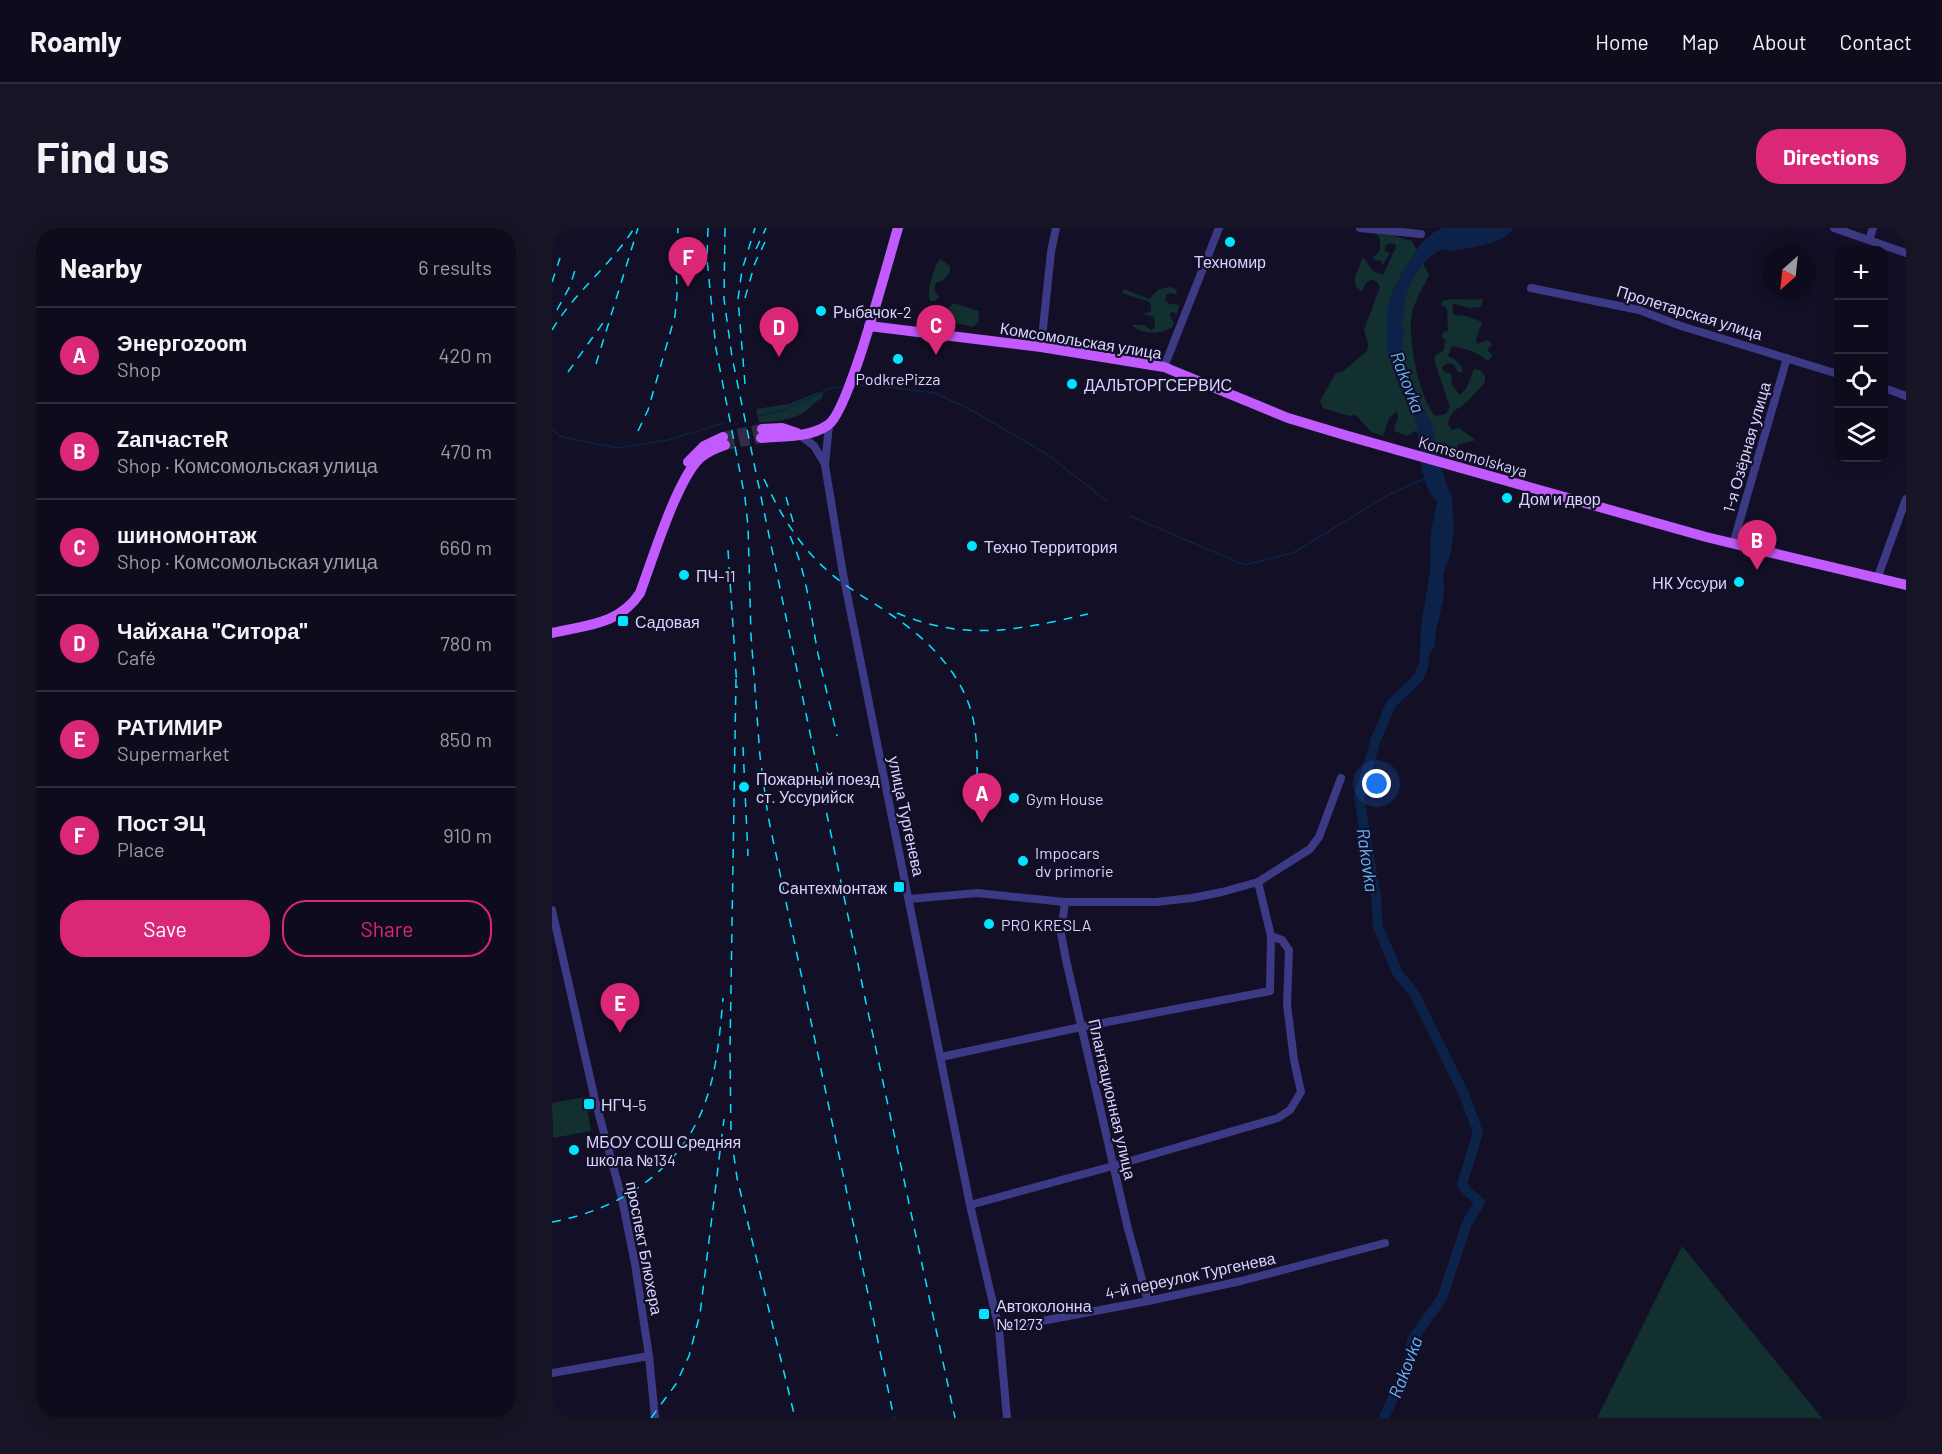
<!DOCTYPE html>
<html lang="en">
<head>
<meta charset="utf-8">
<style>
  body { margin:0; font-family:Barlow,sans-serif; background:#171425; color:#f1f3f6 }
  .controls { position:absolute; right:18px; top:18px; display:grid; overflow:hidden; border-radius:12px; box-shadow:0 3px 15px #0003 }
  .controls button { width:54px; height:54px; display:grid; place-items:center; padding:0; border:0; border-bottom:2px solid #2e2b3b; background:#0e0b1c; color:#f1f3f6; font:30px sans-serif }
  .compass { position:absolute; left:1210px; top:18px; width:54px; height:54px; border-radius:50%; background:#0e0b1c; box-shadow:0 3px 15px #0003; rotate:207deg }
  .you { position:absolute; left:825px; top:556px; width:21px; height:21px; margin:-15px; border:4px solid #fff; border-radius:50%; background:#1a73e8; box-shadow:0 0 0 9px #1a73e833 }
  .badge { display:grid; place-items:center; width:39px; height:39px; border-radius:50%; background:#db2777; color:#fff; font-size:20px; font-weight:700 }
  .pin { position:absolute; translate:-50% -50px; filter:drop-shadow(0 2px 3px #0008) }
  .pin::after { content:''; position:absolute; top:32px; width:21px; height:18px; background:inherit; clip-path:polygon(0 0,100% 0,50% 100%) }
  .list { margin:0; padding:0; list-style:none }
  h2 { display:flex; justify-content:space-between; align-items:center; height:78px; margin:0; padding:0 24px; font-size:26px }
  h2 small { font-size:20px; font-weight:400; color:#9b9ba3 }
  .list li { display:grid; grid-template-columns:39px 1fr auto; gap:18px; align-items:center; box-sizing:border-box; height:96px; padding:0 24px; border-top:2px solid #2e2b3b }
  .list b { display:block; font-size:22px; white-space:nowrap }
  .list p { margin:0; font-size:20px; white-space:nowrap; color:#9b9ba3 }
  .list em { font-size:20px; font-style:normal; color:#9b9ba3 }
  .actions { display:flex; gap:12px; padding:18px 24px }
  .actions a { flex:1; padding:14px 0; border:2px solid #db2777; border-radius:24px; text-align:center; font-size:21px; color:#db2777 }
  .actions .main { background:#db2777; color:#fff }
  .icon { flex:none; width:33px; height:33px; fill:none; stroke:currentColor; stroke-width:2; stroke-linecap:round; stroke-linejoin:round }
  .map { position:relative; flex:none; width:1354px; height:1190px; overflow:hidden; border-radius:24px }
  header { display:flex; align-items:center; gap:36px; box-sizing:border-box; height:84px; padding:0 30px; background:#0e0b1c; border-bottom:2px solid #2e2b3b }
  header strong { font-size:28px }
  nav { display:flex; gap:33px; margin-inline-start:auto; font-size:21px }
  .intro { display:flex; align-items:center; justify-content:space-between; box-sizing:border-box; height:144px; padding:0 36px }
  h1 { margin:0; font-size:42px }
  .button { padding:15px 27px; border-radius:24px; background:#db2777; color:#fff; font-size:21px; font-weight:700 }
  main { display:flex; gap:36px; padding:0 36px }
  aside { flex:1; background:#0e0b1c; border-radius:24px; box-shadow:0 3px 15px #0003 }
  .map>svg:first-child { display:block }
</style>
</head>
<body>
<header>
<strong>Roamly</strong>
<nav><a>Home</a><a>Map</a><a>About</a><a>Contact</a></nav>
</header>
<div class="intro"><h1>Find us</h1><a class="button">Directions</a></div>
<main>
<aside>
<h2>Nearby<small>6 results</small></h2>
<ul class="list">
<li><span class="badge">A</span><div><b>Энергоzoom</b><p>Shop</p></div><em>420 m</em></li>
<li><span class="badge">B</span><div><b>ZапчастеR</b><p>Shop · Комсомольская улица</p></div><em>470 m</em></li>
<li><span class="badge">C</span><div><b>шиномонтаж</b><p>Shop · Комсомольская улица</p></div><em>660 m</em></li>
<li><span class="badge">D</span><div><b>Чайхана &quot;Ситора&quot;</b><p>Café</p></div><em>780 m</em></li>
<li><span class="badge">E</span><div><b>РАТИМИР</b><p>Supermarket</p></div><em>850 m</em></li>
<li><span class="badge">F</span><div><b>Пост ЭЦ</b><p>Place</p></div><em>910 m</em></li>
</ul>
<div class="actions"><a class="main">Save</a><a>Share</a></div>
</aside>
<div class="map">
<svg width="1354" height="1190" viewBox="0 0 1354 1190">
  <rect width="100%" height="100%" fill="#130f26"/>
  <path fill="#12302f" d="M825 6 839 7 860 13 877 47C871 60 863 72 860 85 855 111 867 169 883 188L894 186 898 179 882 132 884 127 892 122 893 112 889 108 893 103H896L895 81 889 77 890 73C903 69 917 73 931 71L929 79 917 80 903 76 900 77 902 87 914 88 930 94 924 111 925 116 936 112 940 117 935 122 941 127 936 133C928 125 911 120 900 118L896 128C905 132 909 135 911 145L906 144 902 137 896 135 890 139 892 144 899 146 900 157 908 167 914 161 922 141 928 142 933 148V154C927 161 921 168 915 174 904 184 901 178 896 196L900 202 907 200 924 212 905 217 906 221 911 224 919 222 917 228 907 227 901 224 895 226 863 203 856 208 842 203 846 188 845 183 837 190 831 208 819 204 804 187 797 188 771 180 768 173 783 146 791 143 815 123 816 116 812 102 828 59 825 54 819 51 814 55 810 63 805 60 802 52 811 29 821 43 831 47 844 19 843 16 838 15 833 18V23L838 25 830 38 829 32 824 33 821 29 828 23V11Z
    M388 31 398 38V44L390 53 384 55 382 62 387 69 383 73H378C374 65 382 39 388 31Z
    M618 59 625 62 624 66 618 65 615 66 613 72 618 76 627 77 625 86 619 84 618 88 622 95 620 99C610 107 589 107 580 97H592L599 102 603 100 602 89 591 86 599 83V76L595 73 570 65 572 61 597 71 607 61Z
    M401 75 427 83 426 94 421 99 394 93 393 86Z
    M271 164 270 170C261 174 259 181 251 185 243 191 217 195 207 194L204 181 237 176 264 165Z
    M33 869 39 903 1 910 0 875Z
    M1130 1018 1270 1190H1045Z"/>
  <path fill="#0c2248" d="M890 0H962C949 18 918 19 898 23L893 21C873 26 858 52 853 72 851 81 854 87 849 95L853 106C849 115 851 123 849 131L855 140 860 160 879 194 894 255 900 269 902 304 899 324 891 346 892 358 891 373 884 402 883 418 878 425 874 447 867 449 869 397 878 344 879 302 885 274C863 251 871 212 861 184 856 172 841 154 843 141 836 132 835 121 835 110 832 77 840 60 858 32 868 17 873 8 890 0Z"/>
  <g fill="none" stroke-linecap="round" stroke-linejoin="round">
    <path stroke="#0c2248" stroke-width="1.5" d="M302 158 321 157 383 165 421 183 496 227 556 274
      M205 188 229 183 279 160 291 159
      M0 202 10 209 66 220 116 212 172 195
      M578 288 693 337 741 325 836 267 872 251"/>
    <path stroke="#0c2248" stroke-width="10" d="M832 1190 840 1172 855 1146 860 1112 890 1070 915 995 928 974 916 964 910 956 926 905 913 868 862 765 846 746 826 699 824 669 807 570 824 511 839 476 867 449 872 435"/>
    <path stroke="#312d47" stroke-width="10" stroke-dasharray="10 5" stroke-linecap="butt" d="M171 209 210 201
      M173 217 209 210"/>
    <path stroke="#3d3a85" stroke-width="8" d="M808 0 869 6
      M1282 0 1354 25
      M1317 12 1321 0
      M979 60 1087 82 1129 98 1286 146
      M489 119 499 24 504 0
      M612 139 667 0
      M1332 160 1354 168
      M277 197 273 237 291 346 418 977 447 1101 455 1190
      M248 207 262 218 273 236
      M1181 316 1235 130
      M1325 351 1354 271
      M357 671 425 665 513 674H604L640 670 670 664 706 654 758 621 767 609 789 550
      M513 674 509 705 514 732 576 1001 596 1073
      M0 682 43 872 70 971 83 1036 97 1128 103 1190
      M389 829 529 799 718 763 719 708
      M418 977 561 938 726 890 738 882 749 864 742 832 735 777 737 722 730 712 719 708 706 654
      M447 1101 596 1073 689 1053 833 1015
      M0 1145 97 1128"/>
    <path stroke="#c25bff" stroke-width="10" d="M317 98 489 119 612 139 736 190 796 208 1154 309 1354 357
      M210 201 230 200 245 205
      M209 210C231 208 257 210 276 197 297 184 336 32 346 0
      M136 234 152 218 171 209
      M0 405C34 397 67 397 88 365 100 333 125 251 148 230 155 224 164 220 173 217"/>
    <path stroke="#00e5ff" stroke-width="1.5" stroke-dasharray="9 8" stroke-linecap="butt" d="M156 0 155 31 164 121 193 270 196 298 199 407 208 528 216 588 342 1190
      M173 0 172 71 180 129 313 770 403 1190
      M204 21 214 0
      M0 54 8 30
      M193 70 203 35 213 14
      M5 82 18 58 25 36
      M0 102C22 65 57 39 81 2
      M44 136 86 0
      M16 144 53 92
      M193 156 186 71 190 42 203 0
      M86 203 96 182 123 88 125 67 124 29 126 0
      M212 251C228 286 248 319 277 344 296 361 318 372 338 386 370 407 402 437 416 474 427 502 425 535 425 565
      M234 269 242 297
      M238 308C256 348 258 384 266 426 272 453 279 481 285 508
      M176 322 185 460
      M345 385C414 414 466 402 536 386
      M184 451 178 822 179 907 185 950 243 1190
      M191 519 196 628
      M0 994C67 982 129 942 153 875 165 842 168 805 171 770
      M99 1190 124 1156 137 1128 148 1086 172 891"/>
  </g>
  <g fill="#00e5ff" stroke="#130f26" stroke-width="2">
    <circle cx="678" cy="14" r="6"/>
    <circle cx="269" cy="83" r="6"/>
    <circle cx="346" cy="131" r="6"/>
    <circle cx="520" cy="156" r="6"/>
    <circle cx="955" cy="270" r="6"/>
    <circle cx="420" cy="318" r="6"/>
    <circle cx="132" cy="347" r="6"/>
    <circle cx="1187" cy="354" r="6"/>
    <rect x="65" y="387" width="12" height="12" rx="3"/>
    <circle cx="192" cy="559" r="6"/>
    <circle cx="462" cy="570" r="6"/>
    <circle cx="471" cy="633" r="6"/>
    <rect x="341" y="653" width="12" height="12" rx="3"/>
    <circle cx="437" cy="696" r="6"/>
    <rect x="31" y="870" width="12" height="12" rx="3"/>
    <circle cx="22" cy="922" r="6"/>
    <rect x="426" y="1080" width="12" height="12" rx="3"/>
  </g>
  <g text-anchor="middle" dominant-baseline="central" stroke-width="4.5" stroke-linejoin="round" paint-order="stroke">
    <g font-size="16" fill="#d9d4ff" stroke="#130f26" text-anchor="start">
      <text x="678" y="33" text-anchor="middle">Техномир</text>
      <text x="281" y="83">Рыбачок-2</text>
      <text x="346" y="150" text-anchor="middle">PodkrePizza</text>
      <text x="532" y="156">ДАЛЬТОРГСЕРВИС</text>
      <text x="967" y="270">Дом и двор</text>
      <text x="432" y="318">Техно Территория</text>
      <text x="144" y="347">ПЧ-11</text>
      <text x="1175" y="354" text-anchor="end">НК Уссури</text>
      <text x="83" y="393">Садовая</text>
      <text x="204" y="550">Пожарный поезд<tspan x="204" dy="18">ст. Уссурийск</tspan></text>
      <text x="474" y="570">Gym House</text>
      <text x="483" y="624">Impocars<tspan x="483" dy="18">dv primorie</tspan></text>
      <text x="335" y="659" text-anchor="end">Сантехмонтаж</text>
      <text x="449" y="696">PRO KRESLA</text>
      <text x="49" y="876">НГЧ-5</text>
      <text x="34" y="913">МБОУ СОШ Средняя<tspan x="34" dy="18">школа №134</tspan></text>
      <text x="444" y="1077">Автоколонна<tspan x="444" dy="18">№1273</tspan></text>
    </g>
    <g font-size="16" fill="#d9d4ff" stroke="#130f26">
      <text transform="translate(1138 84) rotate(17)">Пролетарская улица</text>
      <text transform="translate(529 112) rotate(9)">Комсомольская улица</text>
      <text transform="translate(1194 219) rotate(-74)">1-я Озёрная улица</text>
      <text transform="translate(921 228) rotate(16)">Komsomolskaya</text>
      <text transform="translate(355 588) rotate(78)">улица Тургенева</text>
      <text transform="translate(561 871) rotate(77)">Плантационная улица</text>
      <text transform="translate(93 1020) rotate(79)">проспект Блюхера</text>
      <text transform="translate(638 1047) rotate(-12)">4-й переулок Тургенева</text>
    </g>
    <g font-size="18" font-style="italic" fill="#62b6ff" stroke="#130f26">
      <text transform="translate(856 154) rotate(69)">Rakovka</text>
      <text transform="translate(816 632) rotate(82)">Rakovka</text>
      <text transform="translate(853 1139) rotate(-69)">Rakovka</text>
    </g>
  </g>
</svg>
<div class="controls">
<button>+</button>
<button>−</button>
<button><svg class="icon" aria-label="locate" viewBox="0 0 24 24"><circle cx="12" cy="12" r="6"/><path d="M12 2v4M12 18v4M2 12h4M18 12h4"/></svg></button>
<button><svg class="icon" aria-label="layers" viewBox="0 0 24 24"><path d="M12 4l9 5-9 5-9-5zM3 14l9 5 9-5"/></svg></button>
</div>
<svg class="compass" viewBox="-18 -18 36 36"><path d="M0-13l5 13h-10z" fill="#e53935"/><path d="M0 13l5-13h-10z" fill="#9b9ba3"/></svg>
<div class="you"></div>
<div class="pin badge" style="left:430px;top:595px">A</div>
<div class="pin badge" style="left:1205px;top:342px">B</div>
<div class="pin badge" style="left:384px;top:127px">C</div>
<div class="pin badge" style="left:227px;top:129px">D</div>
<div class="pin badge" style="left:68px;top:805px">E</div>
<div class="pin badge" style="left:136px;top:59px">F</div>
</div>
</main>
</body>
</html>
